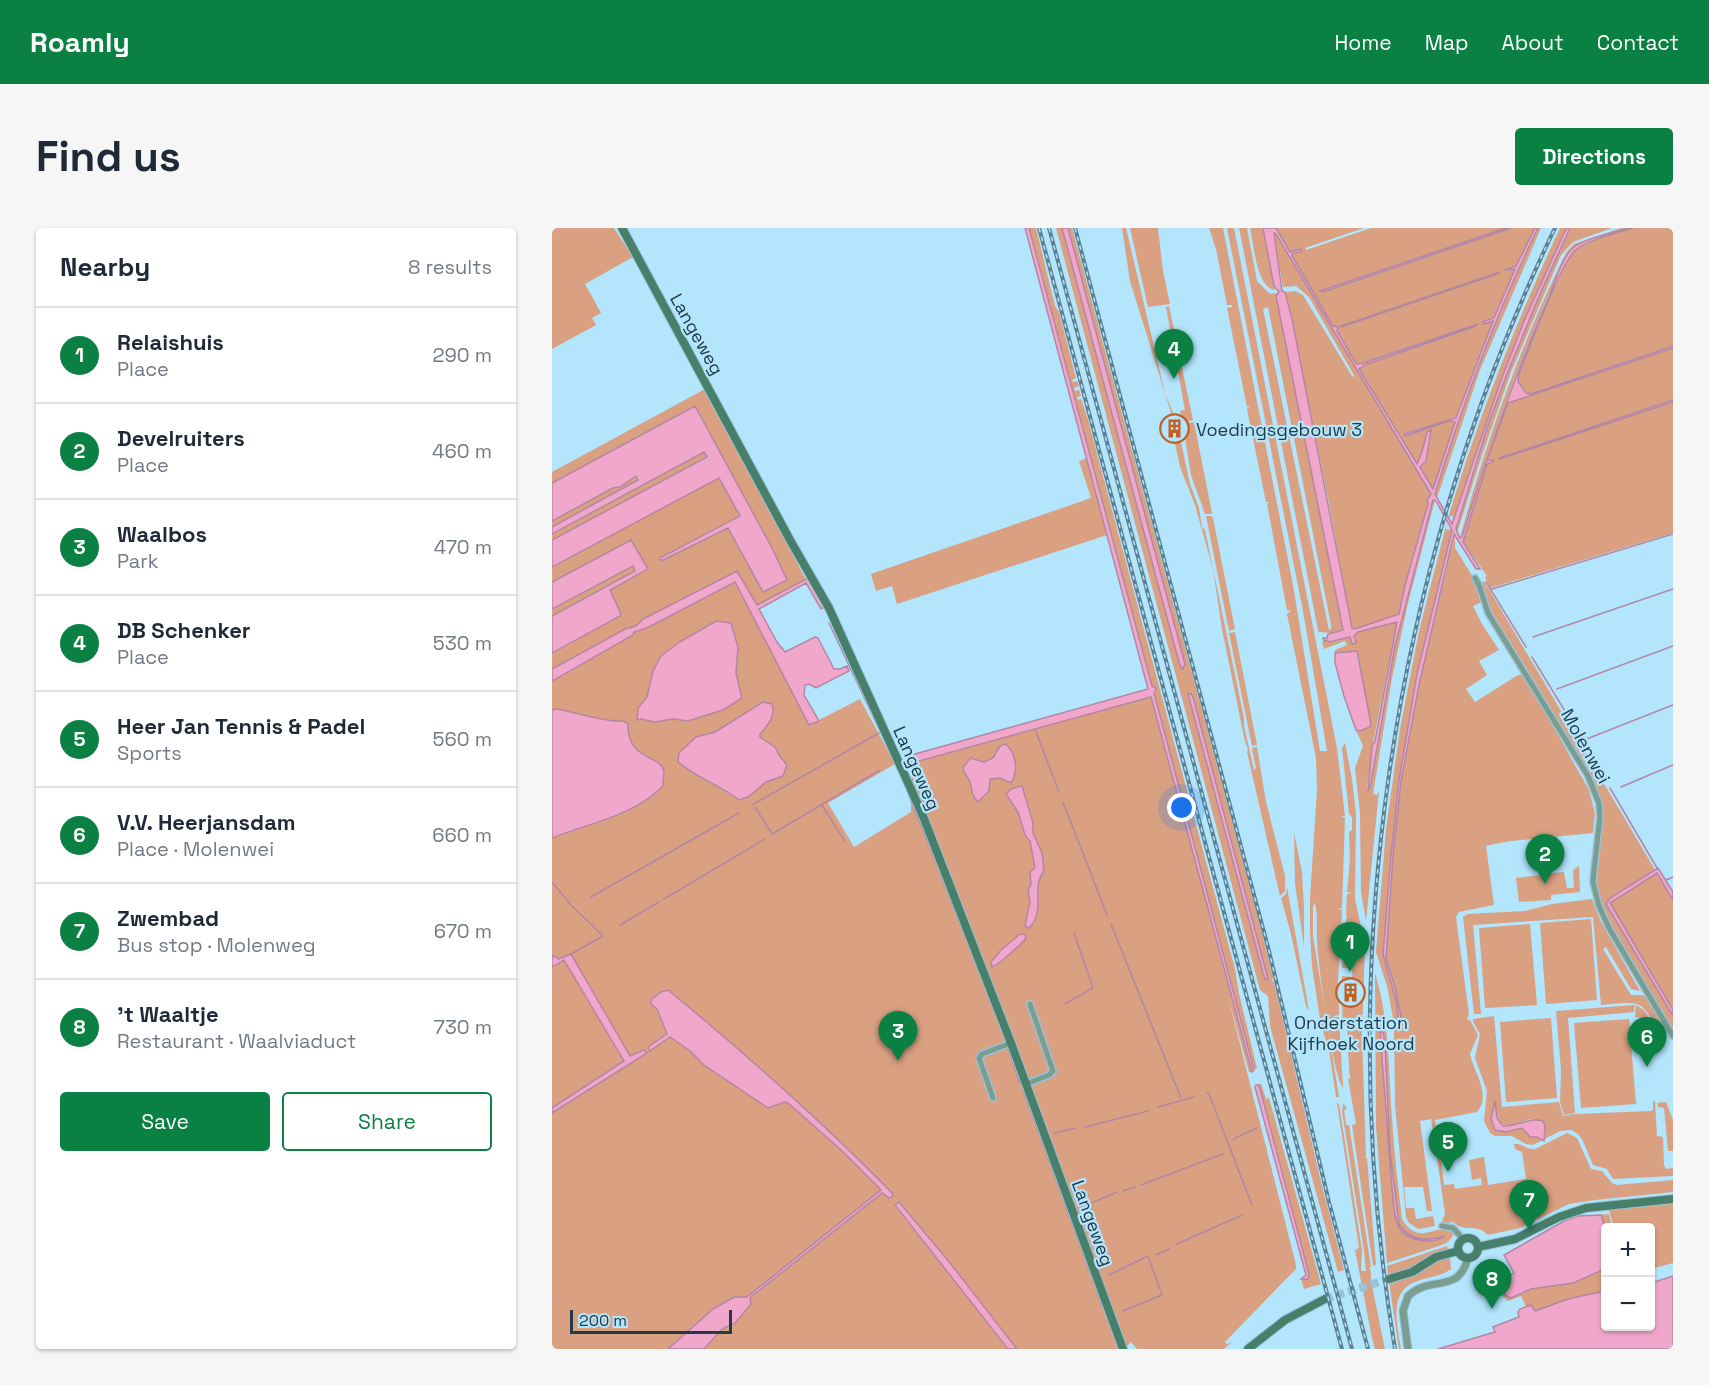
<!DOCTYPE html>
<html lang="en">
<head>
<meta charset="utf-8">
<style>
  body { margin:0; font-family:"Space Grotesk",sans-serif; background:#f6f6f7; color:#1f2937 }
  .controls { position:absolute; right:18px; bottom:18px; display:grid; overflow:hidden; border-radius:6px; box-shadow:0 2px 4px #0004 }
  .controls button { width:54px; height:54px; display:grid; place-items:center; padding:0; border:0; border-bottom:2px solid #e0e1e3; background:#fff; color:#1f2937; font:30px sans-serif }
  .scale { position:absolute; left:18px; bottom:15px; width:162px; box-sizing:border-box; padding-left:6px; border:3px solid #213b47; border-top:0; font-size:16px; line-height:21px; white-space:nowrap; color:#213b47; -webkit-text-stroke:4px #b3e5fd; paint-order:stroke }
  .you { position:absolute; left:630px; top:580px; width:21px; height:21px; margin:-15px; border:4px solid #fff; border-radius:50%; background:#1a73e8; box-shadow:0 0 0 9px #1a73e833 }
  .badge { display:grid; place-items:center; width:39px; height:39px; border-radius:50%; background:#0b8043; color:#fff; font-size:20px; font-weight:700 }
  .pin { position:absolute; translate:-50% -50px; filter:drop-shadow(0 2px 3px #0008) }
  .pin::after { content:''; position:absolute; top:32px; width:21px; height:18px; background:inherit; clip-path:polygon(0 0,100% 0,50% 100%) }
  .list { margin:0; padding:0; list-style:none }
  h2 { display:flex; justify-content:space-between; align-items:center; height:78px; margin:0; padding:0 24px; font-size:26px }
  h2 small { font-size:20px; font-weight:400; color:#747a83 }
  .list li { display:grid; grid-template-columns:39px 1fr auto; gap:18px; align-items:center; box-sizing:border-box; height:96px; padding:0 24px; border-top:2px solid #e0e1e3 }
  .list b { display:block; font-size:22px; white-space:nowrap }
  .list p { margin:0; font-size:20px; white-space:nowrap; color:#747a83 }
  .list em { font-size:20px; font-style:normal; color:#747a83 }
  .actions { display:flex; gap:12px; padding:18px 24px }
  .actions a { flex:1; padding:14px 0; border:2px solid #0b8043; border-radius:6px; text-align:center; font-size:21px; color:#0b8043 }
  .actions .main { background:#0b8043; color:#fff }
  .map { position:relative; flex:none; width:1121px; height:1121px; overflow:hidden; border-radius:6px }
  header { display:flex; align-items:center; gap:36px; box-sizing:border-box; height:84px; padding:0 30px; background:#0b8043; color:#fff }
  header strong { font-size:28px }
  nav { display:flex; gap:33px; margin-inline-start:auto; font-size:21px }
  .intro { display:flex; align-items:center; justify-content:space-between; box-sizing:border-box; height:144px; padding:0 36px }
  h1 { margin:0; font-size:42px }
  .button { padding:15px 27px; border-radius:6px; background:#0b8043; color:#fff; font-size:21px; font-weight:700 }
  main { display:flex; gap:36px; padding:0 36px }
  aside { flex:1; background:#fff; border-radius:6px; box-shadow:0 2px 4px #0004 }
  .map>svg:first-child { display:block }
</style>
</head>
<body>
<header>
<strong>Roamly</strong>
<nav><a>Home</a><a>Map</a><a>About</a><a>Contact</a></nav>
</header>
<div class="intro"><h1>Find us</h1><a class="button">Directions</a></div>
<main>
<aside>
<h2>Nearby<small>8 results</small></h2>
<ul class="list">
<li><span class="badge">1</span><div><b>Relaishuis</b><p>Place</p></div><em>290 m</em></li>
<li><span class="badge">2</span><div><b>Develruiters</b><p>Place</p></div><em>460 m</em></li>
<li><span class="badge">3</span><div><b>Waalbos</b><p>Park</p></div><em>470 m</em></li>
<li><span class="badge">4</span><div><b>DB Schenker</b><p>Place</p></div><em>530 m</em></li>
<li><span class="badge">5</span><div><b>Heer Jan Tennis &amp; Padel</b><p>Sports</p></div><em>560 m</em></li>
<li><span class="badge">6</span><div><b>V.V. Heerjansdam</b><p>Place · Molenwei</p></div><em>660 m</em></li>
<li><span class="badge">7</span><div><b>Zwembad</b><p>Bus stop · Molenweg</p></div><em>670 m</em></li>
<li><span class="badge">8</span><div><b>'t Waaltje</b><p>Restaurant · Waalviaduct</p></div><em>730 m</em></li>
</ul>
<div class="actions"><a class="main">Save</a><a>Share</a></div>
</aside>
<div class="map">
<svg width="1121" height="1121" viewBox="0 0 1121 1121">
  <rect width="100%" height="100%" fill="#b3e5fd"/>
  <path fill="#d9a082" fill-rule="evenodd" d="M0 0H62L81 29 33 56 49 85 40 90 44 97 0 121Z
    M477 0H484L503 78 507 84 524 150 520 152 521 154 525 153 527 158 522 160 523 163 527 162 529 168 525 169 526 172 529 171 535 188C584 372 633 556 683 741L687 766 705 840 702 842 602 465 604 460 600 458Z
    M504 0H520L708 697 721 749 720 753 722 754 770 958 792 1042 786 1044 718 798 716 768 708 762Z
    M570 0H574L613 165 625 195 619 196 620 188 578 53Z
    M578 0H606L611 43 618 76 596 79Z
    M657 0H671L741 357 768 523H775L751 383 675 0H682L785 520 793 588H789L793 590 790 680 786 681 790 682 786 753 787 787 782 788V789H787L791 860C780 845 766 736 765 712 764 700 766 687 763 675L761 678V708L787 869H784L777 822 769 797 760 739 758 704V670L765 562 764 530 735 386 739 383 735 382 715 276 718 274H714L695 181 698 179H695L675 80 680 79V77H675L664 21Z
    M687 0H695L705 53 718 66 725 65 792 402 779 405 767 404 766 402ZM716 79 779 397V401L777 402 711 81Z
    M698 0H711L723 60 722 62C704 57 702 17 698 0Z
    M724 0H812L753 20 754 22 819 0H983L964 38 953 43 963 41 942 90 930 94 931 96 941 93 904 190 852 206 897 193 903 194 882 260 880 261 868 239C874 228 880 216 875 204 873 216 869 226 865 237L807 141 810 135 805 136 803 134 785 103 786 99 781 98 740 28V26L749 23V21L738 24Z
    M986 0H989L928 142 885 270 883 266C912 175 945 86 986 0Z
    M1008 0H1015L972 93 949 152 900 296 901 288H898L897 291 896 290C926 190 964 94 1008 0Z
    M1018 0H1060L1021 14 1009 27 959 144 928 233 905 305 904 301 936 197 955 146 988 66Z
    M1069 0H1077L1025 18 1015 28C971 118 939 214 910 309L908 310C934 213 969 115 1014 25L1022 16Z
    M1081 0H1121V118L978 166 974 165 965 152 994 79 1018 27C1030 13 1063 6 1081 0Z
    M721 5 724 6 879 266 875 272 876 275 853 357 847 386 803 401 800 400 777 275 733 64 743 63 751 67 800 148 803 149 757 69 744 58 731 59Z
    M617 78 641 192 631 195 628 183 633 182 614 79Z
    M1121 120V172L947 230 1121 174V305L938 360 933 349 935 348 911 314 935 235 942 233 935 232 956 175Z
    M155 160 254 352 205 377 196 378 257 497 308 471 343 536 276 575 302 619 359 584V534L599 465 700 844H697L675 765 744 1037V1041L738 1047 673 1114 675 1116 680 1114 672 1121H585L579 1114 573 1121H0V244Z
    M642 194 660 285 659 286H653L639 247 631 197Z
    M627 205 638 256 647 280 650 299 653 302 692 490V498L702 542 704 540 700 520 705 519 714 574 733 648V663L728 668 695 524 696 522 692 509 670 401 661 341 643 277 628 239 621 206Z
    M535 230 555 307 345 376 340 358 324 363 319 346 539 270 527 233Z
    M883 272 856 375 840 450 821 566 825 567 827 563 814 693 809 664 808 585 803 540 811 518 804 502 808 503 818 499 819 495 805 423 783 425V422L795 417 793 413 772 421 770 414 775 412 786 413 798 409 804 415 802 408 806 404 845 394 821 515 815 561 818 563 843 418 880 274Z
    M654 288H659L661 290 683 401 677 403Z
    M895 294 894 301 897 302 898 300 900 303 865 446 847 552 841 628 849 553 867 457 903 306V320L924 354 930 374 921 378 930 396 947 422 927 433 935 447 914 461 923 474 966 447 972 446 1037 562 1043 585 1041 605 959 613 927 619 934 618 942 677 907 684 904 689 917 786 915 792H918L926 807 918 826C922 845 940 867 925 884L883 892 887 923 884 924 879 891 868 893 880 983H875L871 959H852L854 980H862L864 991 881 988 883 998 866 1001 856 994 854 989 843 877 842 795 835 758 824 724 834 601 848 501 867 403Z
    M932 353 1102 640V642L1058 670 1054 676 1121 788V804L1051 682 1044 654 1049 578 1045 561 1028 529 935 378 930 355Z
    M683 404 705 517 700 518 677 405Z
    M793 515 800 551 804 586 803 671 813 718 810 805 814 929 813 930H815L824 1037 821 1038 800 897 804 896 796 851H798L796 824 806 821 805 816 796 814 795 797 791 796 790 776H803L805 758 803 754H790V748L800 749V747H804L800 746V735H796V740H790L791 725 793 724 794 705 792 704 795 688 794 687 795 666 800 665 795 664 798 630 797 604 800 602V591L801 590 797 586 790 520Z
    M742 605 750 644 752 680V719L743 655Z
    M1027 638 1028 664 999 667V672L967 674 964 650 1012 644 1015 660H1022L1021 642Z
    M1105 645 1121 672V782L1058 675Z
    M735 659 757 783 754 778 739 706 729 670 734 666Z
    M1040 671 1048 692 1088 763 1079 761 1054 719 1051 721 1079 767H1091L1094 769 1113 802 1111 807C1085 772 1096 773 1049 777L1041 689 921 697 929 786H922L911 689 916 686 973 683 1000 676Z
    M1039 691 1045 772 994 776 988 695Z
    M978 696 985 777 933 780 927 700Z
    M823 745C838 793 836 841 840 890 842 924 846 958 850 991 868 1021 884 992 904 1004L896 1014 890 1017 835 1035 824 899Z
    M1083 777 1082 784 1016 790 1023 885 1012 887 1008 874 1009 842 1004 783Z
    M1084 777 1092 782 1105 803 1084 804V798H1088L1087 789H1083Z
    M942 788 950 879 1007 874 1011 888 1023 886 1099 883 1101 882V873H1103L1105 908 1111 909 1112 937 1114 941 1121 940V948L1061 951 1055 941 1041 937 1030 911 1025 905 1019 902 1008 903 981 917 974 916 960 908H943L938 905 932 893 935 863 923 830 928 806 921 794V791ZM942 875 948 895 956 898 979 891 991 912 975 906 970 900 940 897Z
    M999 790 1005 870 954 874 948 794Z
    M1077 791 1084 876 1029 880 1022 795Z
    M709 855 714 871 717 870 769 1056 752 1061 749 1051H756L707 857Z
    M1114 874 1121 892V923H1116L1112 880 1106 879 1105 875Z
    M785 875 787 876 810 1022 809 1043H814L812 1023 790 883 791 876 794 878V882H792L794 897H797L819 1039 817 1040 819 1043V1053L833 1121H823L820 1110 803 1022 807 1020Z
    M1015 905 1025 910 1039 941 1050 943 1060 955 1065 957 1121 952V964L1043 972 1017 976 968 1000 936 1007C923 994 915 1006 901 994L892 995 890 993 893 986 885 930H889L892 957 902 956 903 961 930 957 929 950 920 952 917 932 932 929 936 957 974 951 970 924 963 921 962 916C971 915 974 922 983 921Z
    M1121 974V1035L1099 1041 1098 1000 1062 999 1056 979Z
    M1057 986 1060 999 1054 1000 1053 1063 1016 1071 982 1083 979 1077 974 1079 969 1068 956 1073 947 1065 931 1036 935 1034 946 1054 962 1045 1014 992 1026 988Z
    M895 1018 896 1021 879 1027 859 1041 836 1048 835 1038Z
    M898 1029 899 1041C890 1048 878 1049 868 1052 835 1062 845 1095 849 1121H847L837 1054 858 1049 885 1032Z"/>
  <path fill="#f1a7cb" stroke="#b387a3" stroke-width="1.5" fill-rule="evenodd" d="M473 0H477L600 458 604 460 602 465 702 842 700 844 599 469 360 535 356 530 363 526 596 461Z
    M510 0H516L633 436 631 441 628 438Z
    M711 0H724L738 24 749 21 750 23 740 26V28L781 98 786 99 785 103 803 134 805 136 811 135 812 138 807 141 865 236C869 227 873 215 875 204L879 202 874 233 868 239 881 261 903 194 897 193 853 208 852 206 904 190 941 93 931 96 930 94 942 90 963 41 952 42 964 38 983 0H986C944 86 911 175 883 266L900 296 949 152 972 93 1012 5 1015 0H1018L988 66 955 146 936 197 904 301 908 310 910 309C935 228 962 147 997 69 1002 56 1010 29 1021 20 1033 10 1061 5 1077 0H1081C1065 5 1038 11 1025 21 1010 30 976 124 967 146L966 153 974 165 979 166 1121 118V120L956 175 935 232H941L942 233 935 236 911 314 928 341H924L902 306 867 457 849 553 841 628 834 730 844 763 849 790 843 796 846 789 845 776 831 726 839 628 847 552 865 446 900 302 884 273 881 272 843 418 818 560 816 563 820 518 823 513 845 394 806 404 802 408 804 415 800 416 798 409 777 414 775 412 772 413 771 410H775L776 406 791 402 724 68 727 64 722 58ZM722 5 724 6 879 266 875 272 876 276 853 357 847 386 803 401 800 400 740 91 733 64 730 63Z
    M954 0H959L771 64 768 63Z
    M948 44 945 46 789 99V98Z
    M926 96 921 99 815 136 814 134Z
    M1121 172V174L948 231 947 230Z
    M143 178 220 320 235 352 211 364 176 300 109 333 108 330 188 288 167 250 0 339V312L155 229 152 224 0 306V299L86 252 84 248 68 259 61 260 0 293V255Z
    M79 312 96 341 58 362 69 386 68 388 0 425V388L83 343 81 338 0 381V354Z
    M185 343 205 377 256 350 272 379 269 381 254 355 207 381 225 414 233 424 263 409 266 410 282 441H288L295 438 297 443 264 460 257 456 253 457 252 467 267 493 257 497 183 354 97 399 82 404 81 407 0 453V441L75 400C84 400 85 397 91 391Z
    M164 393 179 395 186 419 184 445 190 470 171 482 136 493 121 491 103 494 89 491 85 492 86 480 95 469 101 443 109 428 126 415Z
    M805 423 819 496 818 499 808 503 804 502 792 468 783 435V425Z
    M636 466H639L641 469 716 751H713L711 745Z
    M211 474 220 476C224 488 216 497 208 506V509L223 519 227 527 235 537 231 548 214 554 196 569 187 572C168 557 145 550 126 534L127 525 144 509 163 504Z
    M6 481C25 485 43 491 63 493 69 493 71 492 76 496 75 533 108 526 112 543 112 548 111 554 111 558 82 588 37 595 0 610V482Z
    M454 516C464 526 467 542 459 555L448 550 438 551 437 563 426 574C418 565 421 564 418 554 416 548 412 546 411 540L418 530 432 534 441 530 448 518Z
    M470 558 481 595V605L490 625 492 643C478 661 495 682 477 700L473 698 478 674 476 662 479 656 478 644 483 640 478 613 473 607 466 584 454 566 459 561Z
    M1106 640 1121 664V672L1105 645 1058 675 1121 782V788L1054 676 1058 670Z
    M468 706H473L474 710C471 715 445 738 440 739L439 734 449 722Z
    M19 726 78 828 92 822 95 825 0 885V880L72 833 12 732 0 739V727L7 731Z
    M116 762C194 826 271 894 341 966L340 969 337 970 330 965 199 1069 198 1071 199 1076 183 1095 170 1101 152 1121H116L161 1081 182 1069H195L329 962 288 921 237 876 233 874 216 880 152 837 138 823 118 809 98 823 96 819 115 806 105 781 99 776V772L109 764Z
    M828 804H831L833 815 838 924 847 996C858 1014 877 1013 893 1008 881 1017 856 1013 848 1001 841 990 842 973 840 961 836 909 832 856 828 804Z
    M704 857H707L757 1046 756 1051H749L754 1047 703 859Z
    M943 873 945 890 951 898C965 899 976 889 991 893L993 898 992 913 985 909H978L970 900 955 904 943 902 939 891Z
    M347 974 398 1035 465 1121H456L343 977Z
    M1049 987 1053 1000V1041L1021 1055 979 1061 959 1070 953 1067 946 1054 962 1045 952 1027 1014 992 1026 988Z
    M1121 1048V1121H886L943 1104 941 1099 967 1089 966 1084 968 1081 979 1077 983 1083 1016 1071 1053 1063 1054 1098H1098L1099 1055Z"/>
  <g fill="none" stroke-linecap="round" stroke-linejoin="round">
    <path stroke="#b387a3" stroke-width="1.5" d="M934 354 974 419
      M940 361 1121 306
      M277 395 343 535
      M981 409 1121 361
      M980 429 1055 552
      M1005 461 1121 418
      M483 501 507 564
      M1032 512 1121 477
      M1069 559 1121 537
      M1058 560 1105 640
      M357 568 386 639
      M511 574 555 687
      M200 577 327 505
      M270 577 293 614
      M203 579 220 606 328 542
      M388 645 454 813
      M1114 652 1121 649
      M0 654 19 677 51 708 19 726
      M39 669 187 585
      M112 671 213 611
      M559 696 629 870
      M68 697 107 674
      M513 776 541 760 522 705
      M456 820 468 856
      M471 862 551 1080
      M655 865 657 866 700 977
      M606 879 642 869
      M533 899 596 883
      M502 905 524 900
      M681 911 705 900
      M589 957 671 926
      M571 963 583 959
      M530 979 565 964
      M625 1016 690 987
      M604 1027 618 1021
      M557 1047 596 1028 610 1067 571 1083"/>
    <path stroke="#96c3d9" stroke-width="8" stroke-dasharray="8 4" stroke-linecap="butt" d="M773 1071 837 1051"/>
    <defs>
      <path id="minor" d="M923 350 927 357 936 385 1036 548 1047 575 1048 589 1042 643 1041 654 1047 678 1057 700 1121 808
        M474 856 497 847 501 843 478 776
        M441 870 427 830 430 826 459 815
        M890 998 901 1000 911 1011"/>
      <path id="tertiary" d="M856 1121 851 1083 856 1068C880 1046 906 1067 916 1030"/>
      <path id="secondary" d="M70 0 238 312 277 380 371 588 459 815 571 1121
        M906 1020a10 10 0 1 1 20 0a10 10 0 1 1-20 0Z
        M926 1019 963 1011 1007 989 1034 980 1121 971
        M837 1051 860 1044 884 1029 906 1023
        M696 1121 733 1092 773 1071"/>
    </defs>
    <use href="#minor" stroke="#96c3d9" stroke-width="8"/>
    <use href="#tertiary" stroke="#96c3d9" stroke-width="9"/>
    <use href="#secondary" stroke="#96c3d9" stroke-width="10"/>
    <use href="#minor" stroke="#7a9d8f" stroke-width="5"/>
    <use href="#tertiary" stroke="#7a9d8f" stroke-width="7"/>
    <use href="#secondary" stroke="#477f6b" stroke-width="8"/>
    <defs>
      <path id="rail" d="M487 0 790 1121
        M497 0 800 1121
        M523 0 716 719 777 974 816 1121
        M843 1121C780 742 836 347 1003 0"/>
    </defs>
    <use href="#rail" stroke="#5d8192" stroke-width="4"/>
    <use href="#rail" stroke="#b3e5fd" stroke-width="1.5" stroke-dasharray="4.5" stroke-linecap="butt"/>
  </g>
  <defs>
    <symbol id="building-ring" viewBox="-11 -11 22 22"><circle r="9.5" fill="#b3e5fd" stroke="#c16022" stroke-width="1.5"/><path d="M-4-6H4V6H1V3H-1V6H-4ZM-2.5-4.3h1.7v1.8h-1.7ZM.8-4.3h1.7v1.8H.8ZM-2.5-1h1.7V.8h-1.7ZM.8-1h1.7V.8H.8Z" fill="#c16022"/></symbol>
  </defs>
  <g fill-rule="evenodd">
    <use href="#building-ring" x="606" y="184" width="33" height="33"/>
    <use href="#building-ring" x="782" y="748" width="33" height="33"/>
  </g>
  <g text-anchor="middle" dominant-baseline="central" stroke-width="4.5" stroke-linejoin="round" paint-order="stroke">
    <g font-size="18" fill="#213b47" stroke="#b3e5fd">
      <text transform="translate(145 106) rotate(61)">Langeweg</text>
      <text transform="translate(1034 518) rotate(61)">Molenwei</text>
      <text transform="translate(365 540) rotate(66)">Langeweg</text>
      <text transform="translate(541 995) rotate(70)">Langeweg</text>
    </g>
    <g font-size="18" fill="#213b47" stroke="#b3e5fd" text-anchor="start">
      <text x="644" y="201">Voedingsgebouw 3</text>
      <text x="799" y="794" text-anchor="middle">Onderstation<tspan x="799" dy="21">Kijfhoek Noord</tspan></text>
    </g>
  </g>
</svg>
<div class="controls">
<button>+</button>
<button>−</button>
</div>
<div class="scale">200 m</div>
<div class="you"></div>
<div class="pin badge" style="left:798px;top:744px">1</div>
<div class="pin badge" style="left:993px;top:656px">2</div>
<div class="pin badge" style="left:346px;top:833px">3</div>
<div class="pin badge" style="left:622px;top:151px">4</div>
<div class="pin badge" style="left:896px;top:944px">5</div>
<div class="pin badge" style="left:1095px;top:839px">6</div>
<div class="pin badge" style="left:977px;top:1002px">7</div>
<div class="pin badge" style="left:940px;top:1081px">8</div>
</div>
</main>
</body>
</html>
